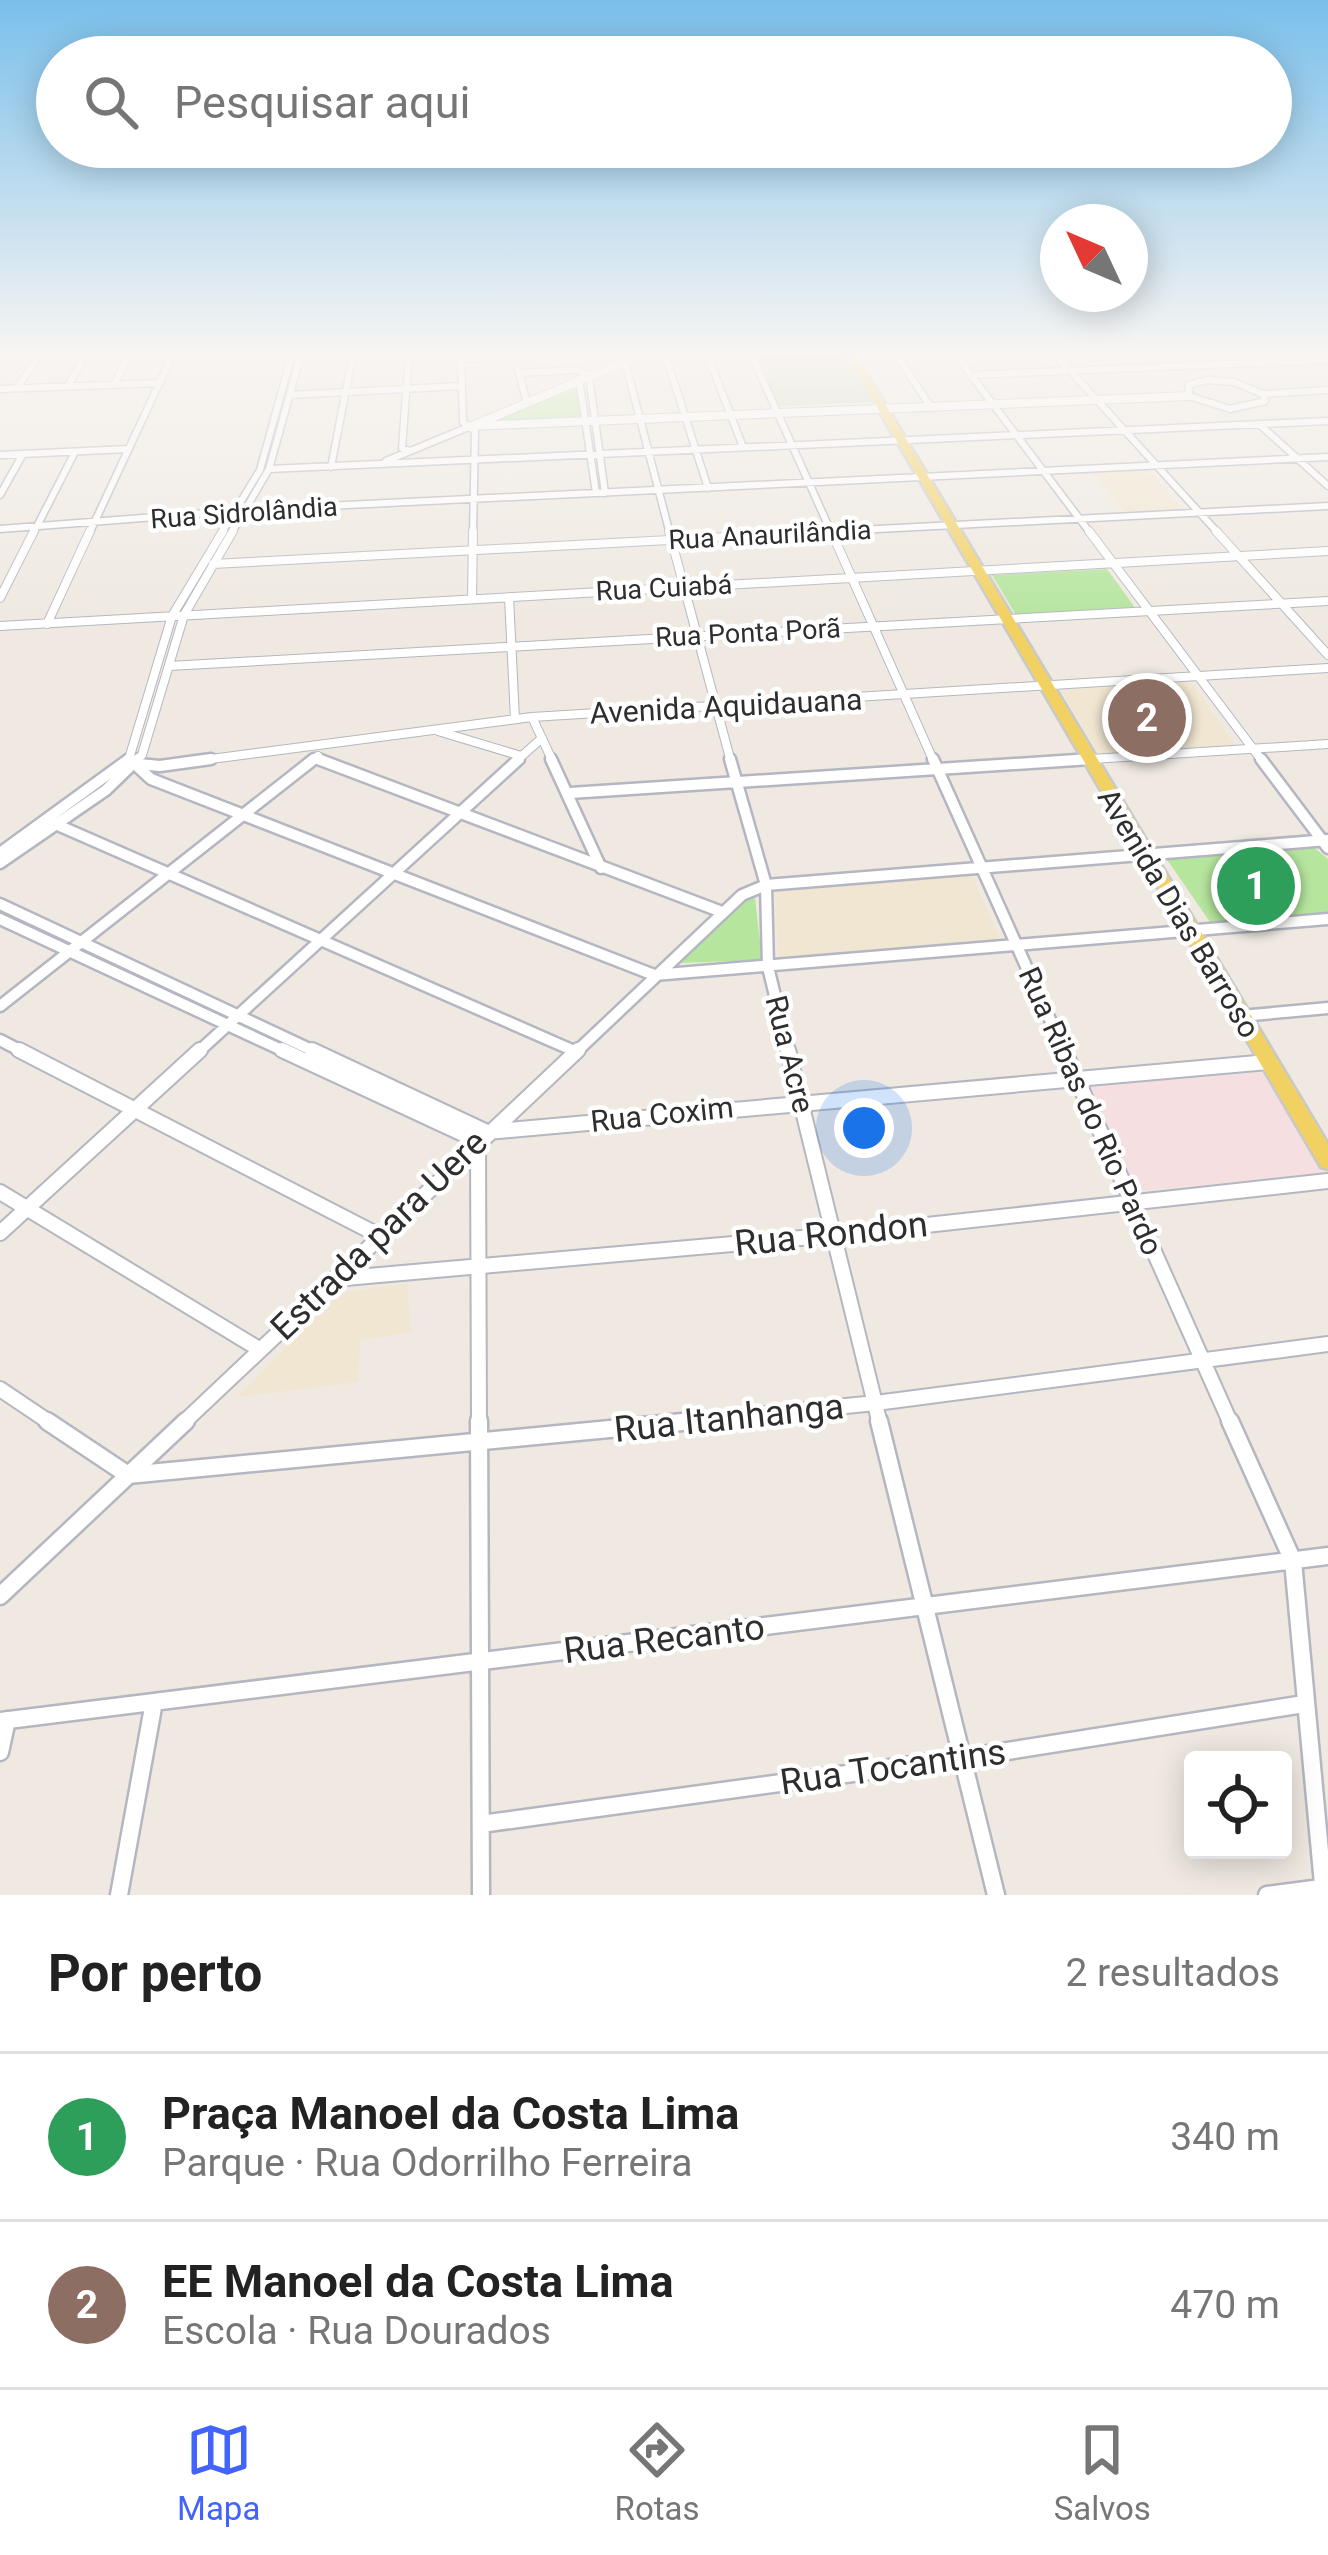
<!DOCTYPE html>
<html lang="pt">
<head>
<meta charset="utf-8">
<style>
  body { margin:0; font-family:Roboto,sans-serif; background:#f6f6f6; color:#222 }
  .controls { position:absolute; right:36px; bottom:36px; display:grid; overflow:hidden; border-radius:12px; box-shadow:0 6px 30px #0003 }
  .controls button { width:108px; height:108px; display:grid; place-items:center; padding:0; border:0; border-bottom:3px solid #e0e0e0; background:#fff; color:#222; font:60px sans-serif }
  .compass { position:absolute; left:1040px; top:204px; width:108px; height:108px; border-radius:50%; background:#fff; box-shadow:0 6px 30px #0003; rotate:314deg }
  .you { position:absolute; left:864px; top:1128px; width:42px; height:42px; margin:-30px; border:9px solid #fff; border-radius:50%; background:#1a73e8; box-shadow:0 0 0 18px #1a73e833 }
  .badge { display:grid; place-items:center; width:78px; height:78px; border-radius:50%; background:#4264fb; color:#fff; font-size:39px; font-weight:700 }
  .pin { position:absolute; translate:-50% -50%; border:6px solid #fff; box-shadow:0 3px 12px #0006 }
  .list { margin:0; padding:0; list-style:none }
  h2 { display:flex; justify-content:space-between; align-items:center; height:156px; margin:0; padding:0 48px; font-size:51px }
  h2 small { font-size:39px; font-weight:400; color:#767676 }
  .list li { display:grid; grid-template-columns:78px 1fr auto; gap:36px; align-items:center; box-sizing:border-box; height:168px; padding:0 48px; border-top:3px solid #e0e0e0 }
  .list b { display:block; font-size:45px; white-space:nowrap }
  .list p { margin:0; font-size:39px; white-space:nowrap; color:#767676 }
  .list em { font-size:39px; font-style:normal; color:#767676 }
  .icon { flex:none; width:66px; height:66px; fill:none; stroke:currentColor; stroke-width:2; stroke-linecap:round; stroke-linejoin:round }
  .map { position:relative; flex:none; width:1328px; height:1895px; overflow:hidden }
  .search { position:absolute; background:#fff; box-shadow:0 6px 30px #0003; left:36px; right:36px; top:36px; height:132px; display:flex; align-items:center; gap:30px; box-sizing:border-box; padding:0 42px; border-radius:66px; color:#767676; font-size:45px }
  .sheet { height:492px; background:#fff }
  nav { display:flex; justify-content:space-around; align-items:center; box-sizing:border-box; height:168px; border-top:3px solid #e0e0e0; background:#fff; font-size:33px; color:#767676 }
  nav a { display:grid; justify-items:center; gap:6px }
  nav .on { color:#4264fb }
  .map>svg:first-child { display:block }
</style>
</head>
<body>
<div class="map">
<svg width="1328" height="1895" viewBox="0 0 1328 1895">
  <rect width="100%" height="100%" fill="#efe9e1"/>
  <path fill="#f0e6d1" d="M1148 470 1184 510 1125 513 1092 473Z
    M1191 682 1236 746 1098 754 1061 690Z
    M972 876 1000 939 778 957 775 891Z
    M407 1284 411 1332 360 1340 358 1382 237 1397 339 1293Z"/>
  <path fill="#f5dfe0" d="M1266 1072 1324 1174 1133 1191 1088 1086Z"/>
  <path fill="#b6e59e" d="M570 388 577 390 582 418 490 423 525 401Z
    M1107 569 1136 609 1016 615 992 575Z
    M1311 845 1328 859V913L1210 922 1166 858Z
    M755 898 762 960 680 963 748 899Z"/>
  <path fill="#c8d9b8" d="M756 354H845L871 402 779 406Z"/>
  <g fill="none" stroke-linecap="round" stroke-linejoin="round">
    <defs>
      <path id="minor-far4" d="M409 354 402 448 410 451
        M461 354 463 422 475 431 473 534
        M623 354 670 534
        M665 354 708 488
        M707 354 743 447
        M751 354 832 534
        M896 354 930 406
        M955 354 1091 534
        M1055 354 1219 534
        M461 359 568 354
        M518 370 526 399
        M519 373 578 370 589 376 605 493
        M970 375 1328 360
        M579 379 596 493
        M1207 380 1234 382 1263 394 1265 401 1230 409 1189 396V385Z
        M114 385 129 354
        M68 386 86 354
        M17 388 40 354
        M0 389 159 383
        M1263 394 1328 390
        M290 395 460 386
        M1259 424 1328 486
        M0 455 128 449
        M386 461 471 426
        M331 467 353 354
        M269 469 1328 421
        M0 495 23 454
        M0 529 246 510 1328 457
        M33 534 75 452
        M89 534 173 354
        M221 534 260 470 292 354
        M231 534 269 469 301 354
        M781 534 1328 506"/>
      <path id="minor-far3" d="M669 531 731 762
        M831 531 934 762
        M1089 531 1263 762
        M1216 531 1328 655
        M213 564 838 531
        M509 597 515 719
        M0 598 34 531
        M472 599 473 531
        M47 624 90 531
        M0 626 1328 551
        M169 666 1328 601
        M532 717 553 762
        M438 731 521 756
        M315 758 326 762
        M128 762 172 616 223 531
        M134 762 142 755 184 615 233 531
        M188 762 532 717 1328 668
        M310 762 318 756
        M515 762 542 738
        M1045 762 1328 744"/>
      <path id="minor-far2" d="M318 759 722 912
        M551 759 601 868
        M730 759 766 885 768 967 789 1053
        M933 759 1065 1053
        M1261 759 1328 848
        M128 763 160 766 211 759
        M139 768 151 779 654 975 1328 919
        M570 793 1091 759
        M53 823 572 1050
        M0 853 129 759
        M0 863 106 790 138 759
        M0 904 318 1053
        M0 919 288 1053
        M0 1006 314 759
        M1241 1016 1328 1008
        M0 1040 25 1053
        M197 1053 519 759
        M575 1053 742 895 766 885 1328 840"/>
      <path id="minor-far1" d="M19 1050 380 1236
        M282 1050 478 1141 479 1424
        M312 1050 487 1132 1268 1062
        M788 1050 880 1424
        M1064 1050 1231 1424
        M0 1192 259 1349
        M0 1233 200 1050
        M334 1279 835 1235 1328 1181
        M0 1389 52 1424
        M182 1424 578 1050
        M662 1424 876 1403 1328 1344"/>
      <path id="minor" d="M47 1421 128 1475 693 1421
        M479 1421 481 1895
        M879 1421 996 1895
        M1230 1421 1293 1561 1324 1895
        M0 1596 186 1421
        M0 1721 1328 1556
        M0 1752 7 1720
        M481 1824 963 1758 1304 1704
        M119 1895 154 1702
        M1267 1895 1321 1888"/>
      <path id="tertiary" d="M471 426 1189 396
        M472 426 644 354"/>
      <path id="primary" d="M846 354H855L1328 1144V1169L1321 1167Z"/>
    </defs>
    <use href="#minor-far4" stroke="#b4b7c1" stroke-width="9"/>
    <use href="#minor-far3" stroke="#b4b7c1" stroke-width="10"/>
    <use href="#minor-far2" stroke="#b4b7c1" stroke-width="15"/>
    <use href="#minor-far1" stroke="#b4b7c1" stroke-width="18"/>
    <use href="#minor" stroke="#b4b7c1" stroke-width="21"/>
    <use href="#tertiary" stroke="#b4b7c1" stroke-width="10"/>
    <use href="#primary" stroke="#c9c9c9" stroke-width="5"/>
    <use href="#minor-far4" stroke="#fff" stroke-width="6"/>
    <use href="#minor-far3" stroke="#fff" stroke-width="8"/>
    <use href="#minor-far2" stroke="#fff" stroke-width="10"/>
    <use href="#minor-far1" stroke="#fff" stroke-width="14"/>
    <use href="#minor" stroke="#fff" stroke-width="16"/>
    <use href="#tertiary" stroke="#fff" stroke-width="8"/>
    <use href="#primary" fill="#f2d163" fill-rule="evenodd"/>
  </g>
  <linearGradient id="sky" x2="0" y2="1"><stop stop-color="#7abfeb"/><stop offset="0.57" stop-color="#f8f5f2"/><stop offset="1" stop-color="#f8f5f2" stop-opacity="0"/></linearGradient>
  <rect width="1328" height="620" fill="url(#sky)"/>
  <g text-anchor="middle" dominant-baseline="central" stroke-width="9" stroke-linejoin="round" paint-order="stroke">
    <g font-size="27" fill="#2e2e2e" stroke="#fff">
      <text transform="translate(244 513) rotate(-4)">Rua Sidrolândia</text>
      <text transform="translate(770 535) rotate(-3)">Rua Anaurilândia</text>
      <text transform="translate(664 588) rotate(-3)">Rua Cuiabá</text>
      <text transform="translate(748 633) rotate(-3)">Rua Ponta Porã</text>
    </g>
    <g font-size="30" fill="#2e2e2e" stroke="#fff">
      <text transform="translate(726 706) rotate(-3)">Avenida Aquidauana</text>
      <text transform="translate(1179 913) rotate(59)">Avenida Dias Barroso</text>
      <text transform="translate(790 1054) rotate(76)">Rua Acre</text>
      <text transform="translate(1091 1111) rotate(66)">Rua Ribas do Rio Pardo</text>
      <text transform="translate(662 1114) rotate(-6)">Rua Coxim</text>
    </g>
    <g font-size="36" fill="#2e2e2e" stroke="#fff">
      <text transform="translate(831 1234) rotate(-6)">Rua Rondon</text>
      <text transform="translate(379 1235) rotate(-44)">Estrada para Uere</text>
      <text transform="translate(729 1418) rotate(-6)">Rua Itanhanga</text>
      <text transform="translate(664 1639) rotate(-7)">Rua Recanto</text>
      <text transform="translate(893 1767) rotate(-8)">Rua Tocantins</text>
    </g>
  </g>
</svg>
<div class="controls">
<button><svg class="icon" aria-label="locate" viewBox="0 0 24 24"><circle cx="12" cy="12" r="6"/><path d="M12 2v4M12 18v4M2 12h4M18 12h4"/></svg></button>
</div>
<svg class="compass" viewBox="-18 -18 36 36"><path d="M0-13l5 13h-10z" fill="#e53935"/><path d="M0 13l5-13h-10z" fill="#767676"/></svg>
<div class="you"></div>
<div class="pin badge" style="left:1256px;top:886px;background:#2e9e5b">1</div>
<div class="pin badge" style="left:1147px;top:718px;background:#8d6e63">2</div>
<div class="search"><svg class="icon" aria-label="search" viewBox="0 0 24 24"><circle cx="10" cy="10" r="6"/><path d="M15 15l6 6"/></svg>Pesquisar aqui</div>
</div>
<section class="sheet">
<h2>Por perto<small>2 resultados</small></h2>
<ul class="list">
<li><span class="badge" style="background:#2e9e5b">1</span><div><b>Praça Manoel da Costa Lima</b><p>Parque · Rua Odorrilho Ferreira</p></div><em>340 m</em></li>
<li><span class="badge" style="background:#8d6e63">2</span><div><b>EE Manoel da Costa Lima</b><p>Escola · Rua Dourados</p></div><em>470 m</em></li>
</ul>
</section>
<nav>
<a class="on"><svg class="icon" aria-label="map" viewBox="0 0 24 24"><path d="M3 6l6-2 6 2 6-2v14l-6 2-6-2-6 2zM9 4v14M15 6v14"/></svg>Mapa</a>
<a><svg class="icon" aria-label="directions" viewBox="0 0 24 24"><path d="M12 3l9 9-9 9-9-9zM9 14v-3h6M13 9l2 2-2 2"/></svg>Rotas</a>
<a><svg class="icon" aria-label="saved" viewBox="0 0 24 24"><path d="M7 4h10v16l-5-4-5 4z"/></svg>Salvos</a>
</nav>
</body>
</html>
